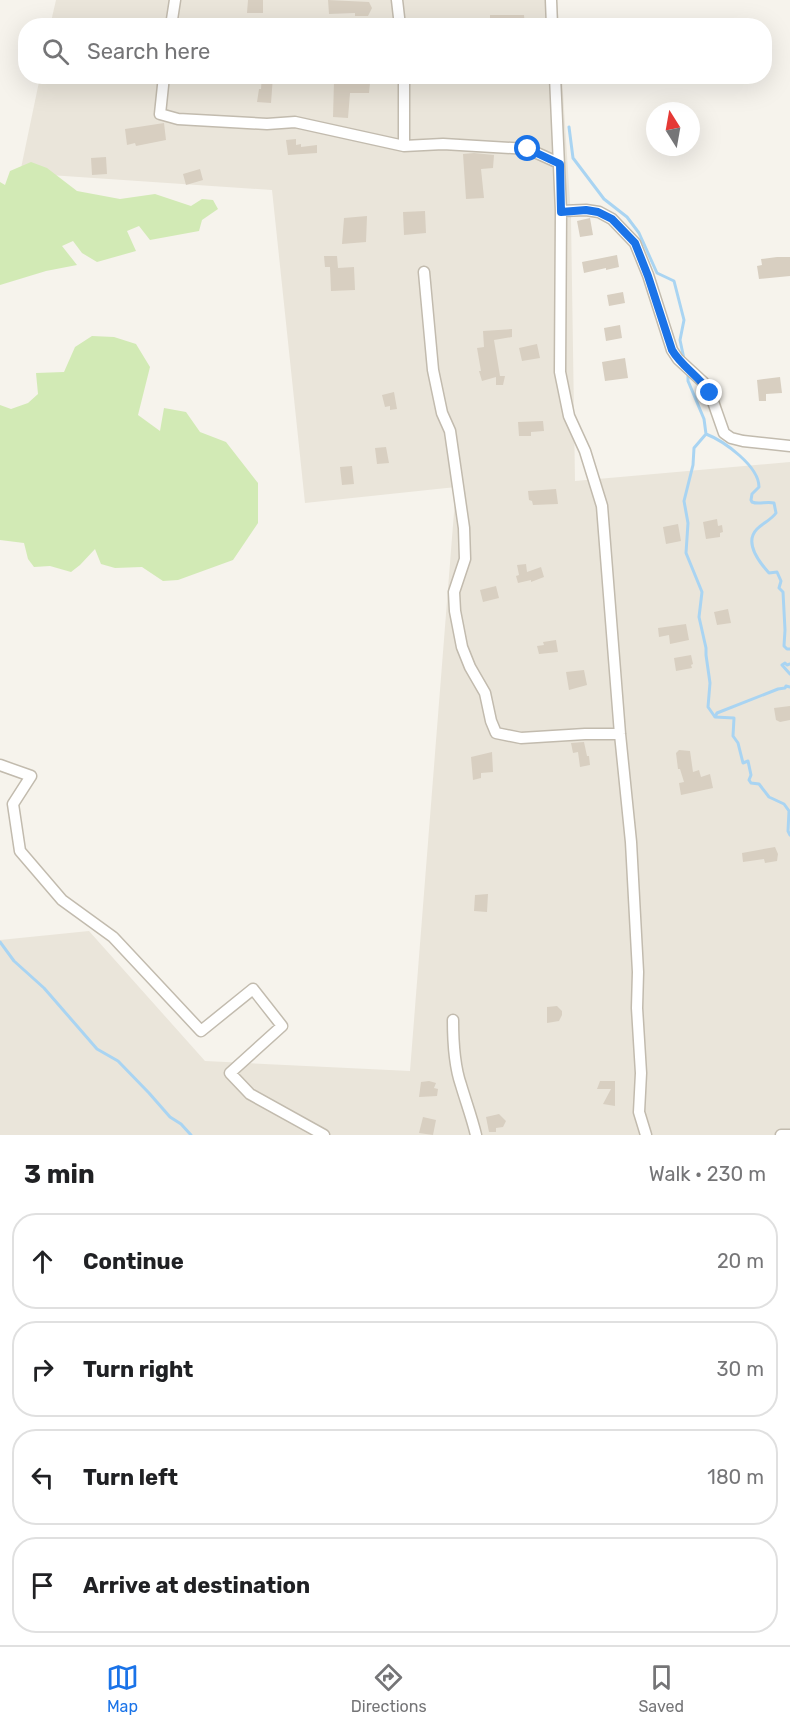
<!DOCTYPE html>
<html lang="en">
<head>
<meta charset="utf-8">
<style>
  body { margin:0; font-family:Rubik,sans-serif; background:#f2f2f2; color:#202124 }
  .compass { position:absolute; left:646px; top:102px; width:54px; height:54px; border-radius:50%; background:#fff; box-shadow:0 6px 24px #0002; rotate:349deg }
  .stop { position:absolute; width:18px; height:18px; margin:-14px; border:4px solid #1a73e8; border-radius:50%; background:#fff }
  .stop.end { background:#1a73e8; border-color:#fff; box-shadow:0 2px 6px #0008 }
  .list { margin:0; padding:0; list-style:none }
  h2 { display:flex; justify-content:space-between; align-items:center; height:78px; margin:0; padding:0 24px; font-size:26px }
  h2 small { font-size:20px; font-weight:400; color:#757577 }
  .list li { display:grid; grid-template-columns:39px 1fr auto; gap:18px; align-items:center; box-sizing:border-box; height:96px; margin:0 12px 12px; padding:0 12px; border:2px solid #e0e0e0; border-radius:24px }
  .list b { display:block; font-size:22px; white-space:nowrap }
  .list em { font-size:20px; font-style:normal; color:#757577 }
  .icon { flex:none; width:33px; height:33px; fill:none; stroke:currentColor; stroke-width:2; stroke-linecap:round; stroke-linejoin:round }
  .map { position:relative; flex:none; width:790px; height:1135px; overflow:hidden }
  .search { position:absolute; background:#fff; box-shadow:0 6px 24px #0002; left:18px; right:18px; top:18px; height:66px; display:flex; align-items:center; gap:15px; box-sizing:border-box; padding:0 21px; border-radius:24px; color:#757577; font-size:22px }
  .sheet { height:510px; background:#fff }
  nav { display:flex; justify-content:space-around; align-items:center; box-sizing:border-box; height:84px; border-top:2px solid #e0e0e0; background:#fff; font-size:16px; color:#757577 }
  nav a { display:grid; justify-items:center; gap:3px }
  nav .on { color:#1a73e8 }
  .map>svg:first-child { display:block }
</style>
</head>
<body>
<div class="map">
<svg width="790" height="1135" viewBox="0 0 790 1135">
  <rect width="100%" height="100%" fill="#f6f3ec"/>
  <path fill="#eae5da" d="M56 0H557L559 25 50 26Z
    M40 77H562L571 218 575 481 790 462V1135H0V940L89 931 205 1061 410 1071 456 487 305 503 272 190 20 173Z"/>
  <path fill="#d2eab5" d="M31 162 47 168 77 191 120 199 155 194 191 206 202 199 213 200 218 209 202 220 199 231 150 240 139 226 127 231 136 251 97 262 82 253 73 241 62 246 77 265 46 271 0 285V182L5 185 10 171Z
    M92 336 114 337 136 344 150 367 138 415 160 431 164 408 186 412 200 432 226 442 258 483V523L233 560 178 580 163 581 142 567 115 568 101 564 95 549 80 565 71 572 50 566 34 567 28 559 24 543 0 540V405L11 409 28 403 38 394 36 373 64 372 75 347Z"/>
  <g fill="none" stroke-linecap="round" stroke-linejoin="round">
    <path stroke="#a9d4f2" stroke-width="3" d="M569 127 573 158 604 199 627 217 639 233 657 273 674 281 684 320 680 340 684 359
      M688 371V381L704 419 706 434C724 441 759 466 759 487L752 494 751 500 752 502C759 505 766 501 774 503L776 513C771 520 763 523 757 529 744 542 759 562 769 573L777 572 781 581 779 588 783 592 785 630 784 646 787 649H790
      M706 434 694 448 693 465 684 501 688 523 686 553 702 592 699 617 706 648V655L710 683 708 707 715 717 734 718 733 736 738 743 743 763 748 761 751 775 749 780 751 783 759 784 769 797 784 804 789 811 788 831 790 835
      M790 664 787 665 785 663 782 665 790 674
      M715 717 717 713 778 689 785 688 786 686 790 687
      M0 942 14 961 44 988 97 1049 118 1061 149 1093 170 1117 181 1124 191 1135"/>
  </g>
  <path fill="#d8cfc1" d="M248 0H263V13H247Z
    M328 0 369 2 372 8 368 16H355V13L329 14Z
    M490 15H524L525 26H490Z
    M262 76H273L271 103 257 102 259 89H261Z
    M334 81 351 82V83H370L369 93H350L348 118 333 117Z
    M164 123 166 140 136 146 135 143 127 145 125 129Z
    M296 139V145L301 144V147L317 145V153L288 155 286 140Z
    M474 153 494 155 493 168 481 169 484 198 466 199 463 154Z
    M106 157 107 174 92 175 91 158Z
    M200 169 203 180 186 185 183 174Z
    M425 211 426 233 404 235 403 212Z
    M367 216 366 242 342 244 344 218Z
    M590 218 593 235 580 237 577 221Z
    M617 255 619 267 606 270V268L584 273 582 262Z
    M324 256H337L338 268 354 267 355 290 331 291 330 267H325Z
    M777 257H790V276L759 279 757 266 762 265 761 259Z
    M623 292 625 303 609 306 607 295Z
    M620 325 622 338 606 341 604 328Z
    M512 329V337L494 340 500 376H505L503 385H496V377L482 381 479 371H481L477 348 484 347 483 331Z
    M537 344 540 358 522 361 519 348Z
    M625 358 628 378 605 381 602 362Z
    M780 377 782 393 766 394V401H759L757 380Z
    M394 392 397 409 390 410V406L385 407 382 395Z
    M543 421 544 431 531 432V436H519L518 422Z
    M386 447 389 463 377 464 375 448Z
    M352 466 354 484 342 485 340 467Z
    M556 489 558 504 533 505 532 501 529 500 528 491Z
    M717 519 718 526 722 525 723 532 720 533V537L706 539 703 522Z
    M678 524 681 541 666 544 663 527Z
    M526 564 527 572 541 567 544 577 531 582V580L518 583 516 576 519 575 517 565Z
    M496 586 499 598 483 602 480 590Z
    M728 609 731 623 717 625 714 612Z
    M686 624 689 640 670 644 669 635 659 637 658 628Z
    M556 640 558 652 539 654 537 646 544 645 543 642Z
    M691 655 693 664 691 665 692 668 676 671 674 658Z
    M584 670 587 685 569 690 566 672Z
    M790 706V720L780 722 776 720 774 708Z
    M584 742 587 756H589L590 765 580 767 578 752 573 753 571 743Z
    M679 750 690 751 693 772 699 770 701 777 710 774 713 788 681 795 679 783 684 782 680 769H678L676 753Z
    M492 752 493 772 481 773V778L473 780 471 757Z
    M775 847 778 854 777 861 765 863 764 859 743 862 742 853Z
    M488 894 487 912 474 911 475 895Z
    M557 1006 562 1011V1015L559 1021 547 1023V1007Z
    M429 1081 436 1083 434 1088 438 1089 437 1096 419 1097 421 1082Z
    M600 1081H615V1106L603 1104 611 1089H597Z
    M499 1114 506 1121 503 1127 496 1128V1132H489L486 1117Z
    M423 1117 436 1120 433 1135 419 1133Z"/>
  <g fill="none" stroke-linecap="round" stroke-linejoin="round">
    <defs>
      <path id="street" d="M397 0 400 26
        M551 0 552 26
        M171 26 175 0
        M164 76 160 114 178 119 267 124 295 122 404 146 443 144 528 149 559 163
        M555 76 561 211 560 372 569 416 585 451 602 506 620 734 631 842 638 972 637 1008 641 1073 639 1112 646 1135
        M404 146V76
        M561 211 586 210 599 212 612 219 635 243 648 275 672 350 678 359 703 382 710 393 724 433 731 438 743 441 790 446
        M424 272 433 370 442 413 450 431 464 528 465 559 454 592 455 611 462 647 470 667 485 693 491 721 496 733 521 738 585 734H620
        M0 765 31 776 13 804 20 851 62 900 113 937 201 1031 253 989 282 1026 230 1073 250 1094 324 1135
        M453 1020C453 1041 454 1065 461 1085 466 1102 472 1118 476 1135
        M781 1135H790"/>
    </defs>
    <use href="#street" stroke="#c2bbae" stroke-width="13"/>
    <use href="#street" stroke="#fff" stroke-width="10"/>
  </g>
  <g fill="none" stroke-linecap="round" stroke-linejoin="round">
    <path stroke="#1a73e8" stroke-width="8" d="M528 149 560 164 561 212 586 210 598 212 612 219 635 243 648 276 672 350C682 367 699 376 710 393"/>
  </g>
</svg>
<svg class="compass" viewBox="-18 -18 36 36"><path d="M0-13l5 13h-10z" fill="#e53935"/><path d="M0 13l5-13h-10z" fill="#757577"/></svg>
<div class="stop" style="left:528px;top:149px"></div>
<div class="stop end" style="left:710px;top:393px"></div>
<div class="search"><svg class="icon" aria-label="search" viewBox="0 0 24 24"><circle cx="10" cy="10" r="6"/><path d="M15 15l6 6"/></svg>Search here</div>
</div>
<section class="sheet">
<h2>3 min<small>Walk · 230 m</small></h2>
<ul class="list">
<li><svg class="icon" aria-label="ahead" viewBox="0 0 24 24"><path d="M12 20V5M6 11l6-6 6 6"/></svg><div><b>Continue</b></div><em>20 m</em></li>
<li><svg class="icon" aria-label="right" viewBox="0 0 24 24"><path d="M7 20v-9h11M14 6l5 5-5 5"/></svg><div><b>Turn right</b></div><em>30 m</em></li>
<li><svg class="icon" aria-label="left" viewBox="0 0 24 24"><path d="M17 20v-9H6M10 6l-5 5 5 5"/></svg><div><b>Turn left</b></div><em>180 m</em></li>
<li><svg class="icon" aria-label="arrive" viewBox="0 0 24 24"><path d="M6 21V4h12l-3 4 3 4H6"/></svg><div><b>Arrive at destination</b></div></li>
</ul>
</section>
<nav>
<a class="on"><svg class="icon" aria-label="map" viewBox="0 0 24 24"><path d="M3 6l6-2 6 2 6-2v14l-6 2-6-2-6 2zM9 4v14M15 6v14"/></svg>Map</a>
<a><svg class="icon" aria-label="directions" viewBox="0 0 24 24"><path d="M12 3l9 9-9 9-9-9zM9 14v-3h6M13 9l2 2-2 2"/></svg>Directions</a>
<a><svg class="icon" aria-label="saved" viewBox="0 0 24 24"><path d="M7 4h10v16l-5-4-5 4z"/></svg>Saved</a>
</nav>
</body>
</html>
